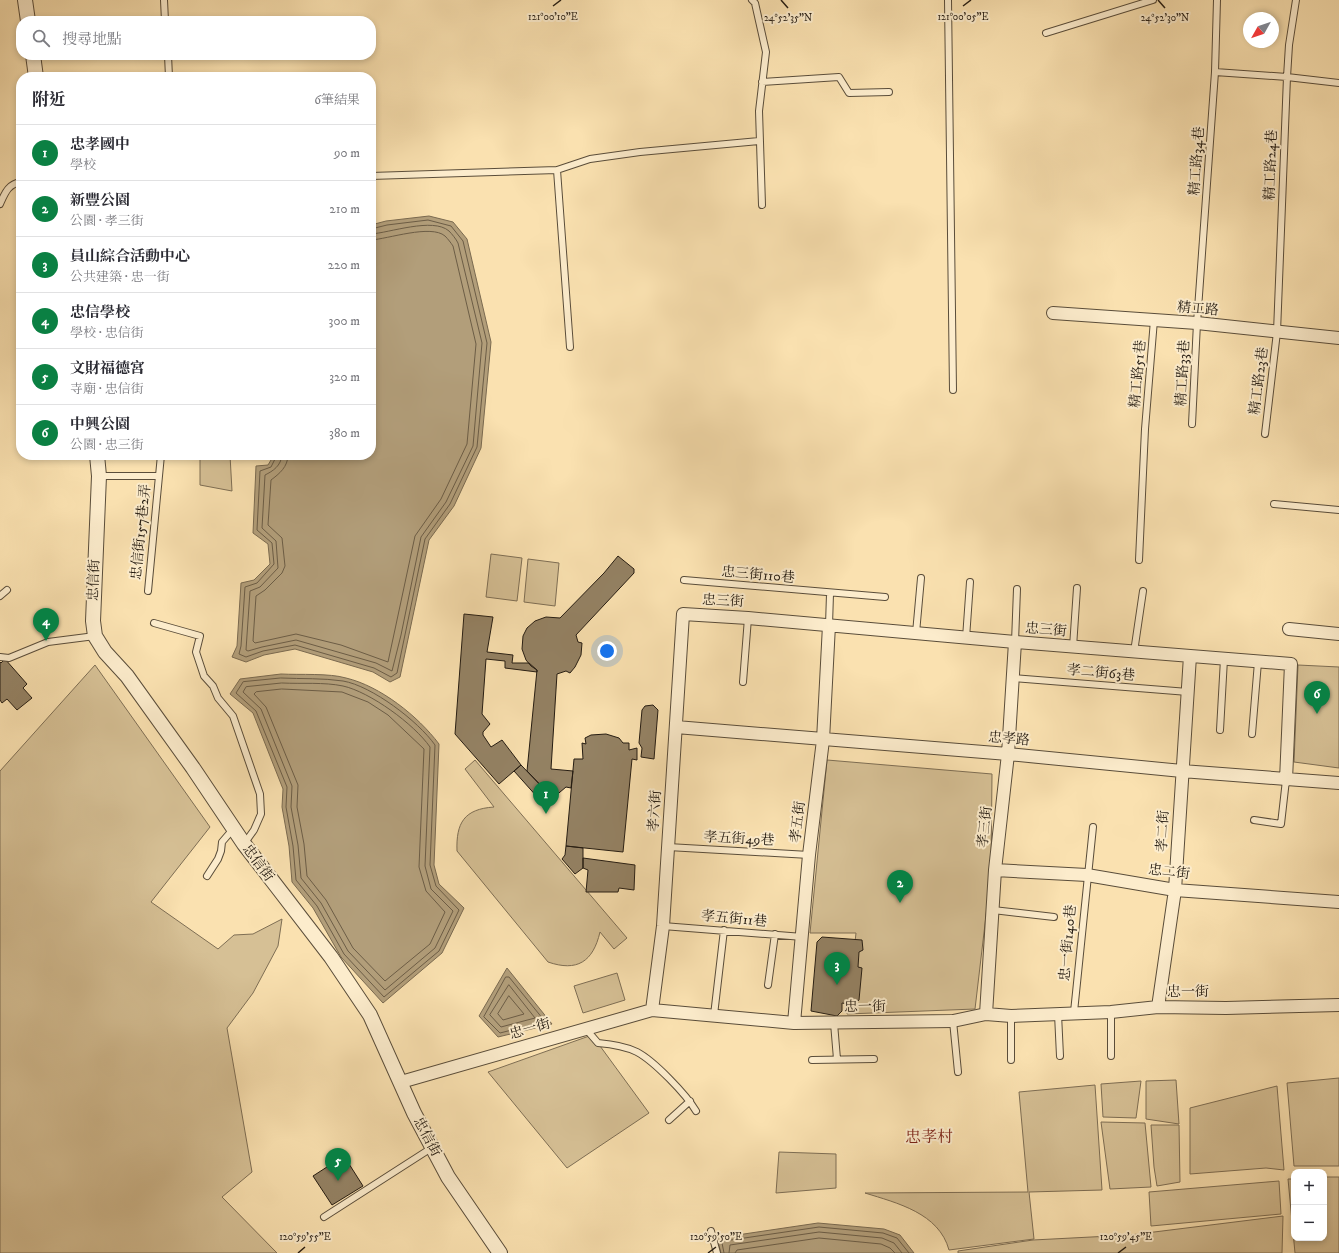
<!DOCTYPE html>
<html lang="zh-TW">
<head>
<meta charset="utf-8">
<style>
  body { margin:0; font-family:"IM FELL DW Pica","Noto Serif TC",serif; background:#f7f7f7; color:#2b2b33 }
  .controls { position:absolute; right:12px; bottom:12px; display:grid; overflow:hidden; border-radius:8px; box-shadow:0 2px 6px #0003 }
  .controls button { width:36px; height:36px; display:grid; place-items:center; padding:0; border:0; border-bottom:1px solid #e1e1e2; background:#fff; color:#2b2b33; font:20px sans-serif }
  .compass { position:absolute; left:1243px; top:12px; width:36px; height:36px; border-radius:50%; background:#fff; box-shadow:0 2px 6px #0003; rotate:230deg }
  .you { position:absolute; left:607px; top:651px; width:14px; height:14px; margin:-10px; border:3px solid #fff; border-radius:50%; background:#1a73e8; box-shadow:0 0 0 6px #1a73e833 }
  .badge { display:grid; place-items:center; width:26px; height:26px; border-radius:50%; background:#0b8043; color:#fff; font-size:13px; font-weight:700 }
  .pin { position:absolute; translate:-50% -33px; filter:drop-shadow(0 1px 2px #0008) }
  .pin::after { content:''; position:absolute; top:21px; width:14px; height:12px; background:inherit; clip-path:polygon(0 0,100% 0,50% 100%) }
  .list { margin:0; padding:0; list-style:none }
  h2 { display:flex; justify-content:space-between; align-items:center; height:52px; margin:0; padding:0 16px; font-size:17px }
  h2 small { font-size:13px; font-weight:400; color:#7c7c81 }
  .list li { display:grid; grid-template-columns:26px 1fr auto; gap:12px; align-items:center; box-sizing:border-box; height:56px; padding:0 16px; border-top:1px solid #e1e1e2 }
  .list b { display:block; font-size:15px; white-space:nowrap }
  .list p { margin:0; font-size:13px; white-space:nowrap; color:#7c7c81 }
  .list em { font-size:13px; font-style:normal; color:#7c7c81 }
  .icon { flex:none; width:22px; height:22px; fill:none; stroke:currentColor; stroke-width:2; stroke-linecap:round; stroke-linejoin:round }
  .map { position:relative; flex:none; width:1339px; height:1253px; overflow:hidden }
  .search { position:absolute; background:#fff; box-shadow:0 2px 6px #0003; left:16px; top:16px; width:360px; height:44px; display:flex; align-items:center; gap:10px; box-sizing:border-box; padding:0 14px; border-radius:16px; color:#7c7c81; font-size:15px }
  .panel { position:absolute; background:#fff; box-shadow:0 2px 6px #0003; left:16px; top:72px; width:360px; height:388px; border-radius:16px }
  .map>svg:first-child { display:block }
</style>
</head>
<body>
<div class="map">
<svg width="1339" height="1253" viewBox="0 0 1339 1253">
  <rect width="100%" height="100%" fill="#fae1b0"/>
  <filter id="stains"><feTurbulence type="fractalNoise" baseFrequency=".005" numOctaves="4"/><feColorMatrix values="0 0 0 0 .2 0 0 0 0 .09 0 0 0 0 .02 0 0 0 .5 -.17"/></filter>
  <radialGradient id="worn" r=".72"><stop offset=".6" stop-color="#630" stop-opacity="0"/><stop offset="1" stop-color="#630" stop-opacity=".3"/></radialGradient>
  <path fill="#d6c095" stroke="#7e6e54" d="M200 455H230L232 491 200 485Z
    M491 554 522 558 517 601 486 597Z
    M528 559 559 563 555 606 524 602Z
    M95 665 210 827 151 902 218 949 234 935 253 934 282 919 278 946 253 993 227 1028 252 1172 222 1197 277 1253H0V771Z
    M1298 665 1339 667V768L1294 762Z
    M475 760 627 938 614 949 600 932C593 962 577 972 548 962L457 851C456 823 464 809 494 807L465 769Z
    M827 760 992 774 991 873 975 1009 847 1014 856 933H810Z
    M617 973 625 1000 583 1013 574 986Z
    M592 1035 649 1113 567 1168 488 1072Z
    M1339 1078V1166H1294L1287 1083Z
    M1176 1080 1179 1124 1146 1119V1081Z
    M1141 1081 1136 1118 1103 1117 1101 1084Z
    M1095 1085 1102 1190 1029 1192 1034 1239 949 1250C939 1213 897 1203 865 1193L1028 1192 1019 1092Z
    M1277 1086 1284 1170 1266 1168 1190 1174V1108Z
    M1101 1122 1145 1123 1151 1187 1110 1189Z
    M1151 1125H1179L1180 1182 1157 1186 1154 1167Z
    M779 1152 836 1154V1188L776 1193Z
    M1324 1177H1339V1253H1295L1288 1179H1294V1238H1324Z
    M1279 1181 1281 1214 1151 1226 1149 1192Z
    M1283 1216 1282 1253H958V1251L1033 1240 1130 1235Z"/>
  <path fill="#b29e7a" stroke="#7a6a50" d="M429 216 453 222 467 239 491 342 481 448 454 506 429 540 400 677 390 682 373 672 295 649 264 655 246 662 232 657 237 646 241 583 254 580 270 564 268 544 253 533 256 466 268 465 274 455H371V225L386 221Z
    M281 674C300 675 329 673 346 678 380 686 418 716 439 744L434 865 439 884 464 908 442 953 383 1003 341 957 313 908 292 882 289 846 282 807 283 789 253 713 230 694 240 679Z
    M507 968 552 1024 498 1037 479 1016Z
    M818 1223 884 1229 900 1235 914 1253H721L717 1238Z"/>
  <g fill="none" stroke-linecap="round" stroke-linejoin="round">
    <path stroke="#6c5d46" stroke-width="1" d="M277 455 271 467 260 471 257 530 272 543 274 564 257 583 245 587 241 646 239 654 246 657 263 651 295 645 374 668 391 677 397 673 425 539 450 504 477 447 487 343 463 241 451 226 428 220 387 225 371 229
      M282 455C281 466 273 471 265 475L262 528 276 541 278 568 260 587 250 591 246 650 248 651 262 647 296 640 376 663 392 671 401 635 421 537 446 502 473 446 482 343 458 243C456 239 452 234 449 231 433 217 389 233 371 234
      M288 455C288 467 279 474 271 480L268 525 282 538 285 566 282 573 265 590 256 596 253 641 255 643 296 634 341 645 388 662 415 536 441 499 467 444 476 344 453 246C451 243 448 239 445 236 431 224 388 239 371 240
      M281 678C302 679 323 678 343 681 372 686 418 721 435 745L430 865 436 886 459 910 439 951 384 997 344 954 317 906 296 880 293 846 286 807 287 787 256 711 236 693 243 682Z
      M282 683C302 684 324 682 343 686 370 692 414 724 430 747L425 866 431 889 453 911 435 948 385 990 348 951 321 903 301 878 298 845 291 807 292 786 261 709 243 692 246 687Z
      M282 689 342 692 368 702 388 715 424 749 419 867 426 891 445 912 430 944 385 981 353 948 326 900 307 876 304 844 297 807 298 785 266 707 254 694 256 692Z
      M506 977H509L543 1019V1022L500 1033 484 1017Z
      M509 985 535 1018 501 1027 490 1015Z
      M509 996 524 1014 503 1020 498 1014Z
      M724 1253 722 1243 724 1241 819 1227 883 1233 897 1238 909 1253
      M729 1253 730 1245 819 1232 882 1238 894 1243 902 1253
      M735 1253 737 1250 819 1238 881 1244 890 1248 895 1253"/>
  </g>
  <path fill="#948264" stroke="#251c12" d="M618 556 634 569V573L576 635 578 642 582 643 581 655 575 667 570 673 566 671 557 674 551 769 573 771 571 788 566 787 553 798 527 771 537 670 531 666 526 660 522 649 523 636 527 628 535 621 546 617 560 618 604 573Z
    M464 614 493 617 487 652 513 655 512 663H529L537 670V672L505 668V661L486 659 482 714 490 724 483 732V735L491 747 502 740 521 765 499 784 455 734Z
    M5 659 27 684 23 688 32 698 17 710 7 699 2 703 0 700V662L1 663Z
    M653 705 658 710 654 759 641 757 642 748 639 743 642 710 645 706Z
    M606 734 619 738 623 743H629V750L637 748V760L632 759 623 852 566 846 574 759H583L582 743 586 744 585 738 591 735Z
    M521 765 547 792 539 799 514 771Z
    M566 846 583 848V868L575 874 562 859 565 855Z
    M583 858 635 865 634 890 619 888 618 892H586L588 870 583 868Z
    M822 937 862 940 863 950 859 952 858 967 862 968 859 1000 853 1005 842 1003V1011L837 1016 811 1011 817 942Z
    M344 1156 363 1186 332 1205 313 1176Z"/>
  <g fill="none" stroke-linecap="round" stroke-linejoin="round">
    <defs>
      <path id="service" d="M164 0 165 21
        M752 0 755 3 766 52 759 111 762 205
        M948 0 953 390
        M1046 33 1153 0
        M168 55 169 77
        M1215 72 1287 77 1339 83
        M762 82 839 77 849 93 889 92
        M557 170 570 347
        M371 176 557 170 590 159 640 152 759 141
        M0 204C5 193 8 184 21 182
        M1192 424 1197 323 1215 72 1217 0
        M1265 434 1277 332 1287 77 1289 45 1296 0
        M99 476H159
        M1274 504 1339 510
        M1139 560 1145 429 1154 320
        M684 580 885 597
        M148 591 161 455
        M0 596 7 590
        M154 623 200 636 196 652 204 676 213 686 218 698 233 716 260 794 261 814 254 830 244 844
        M829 625 830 594
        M916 633 921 578
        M966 638 970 582
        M1015 642 1017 589
        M1073 647 1077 588
        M1134 652 1143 591
        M0 657 9 658 48 642 95 636
        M1012 678 1188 692
        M743 682 748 618
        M1220 730 1224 659
        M1252 734 1258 662
        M1254 820 1281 824 1286 780
        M668 847 809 855
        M207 876 218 859 221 851 222 842 234 828
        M993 910 1054 917
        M663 926 803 937
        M768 985 775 934
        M1074 1012 1093 827
        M1111 1012V1056
        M1058 1014 1060 1056
        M714 1015 724 930
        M1011 1016V1060
        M953 1021 958 1072
        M834 1023 837 1059
        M585 1028 598 1043C610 1044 625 1046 637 1052 654 1061 686 1094 696 1111
        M812 1060 874 1059
        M669 1120 690 1101
        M324 1217 433 1147
        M711 1231 717 1253"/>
      <path id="minor" d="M1053 313 1197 323 1339 338
        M1289 629 1339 634
        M676 727 1008 754 1182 771 1339 783
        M995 870 1087 875 1175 890 1339 902
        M1158 1007 1175 890 1190 656
        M652 1010 663 926 683 614 748 618 1015 642 1291 664 1286 780
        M986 1014 995 870 1008 754 1015 642
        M794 1023 809 855 823 740 829 625
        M401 1082 652 1010 794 1023 953 1021 986 1014 1011 1016 1111 1012 1158 1007 1226 1008 1339 1005"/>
      <path id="tertiary" d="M25 0 28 21
        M33 55 36 77
        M97 455 99 476 93 621 95 636 105 652 127 676 193 768 244 844 331 957 370 1015 414 1113 448 1177 500 1253"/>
    </defs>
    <use href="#service" stroke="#5a4d3a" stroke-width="8"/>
    <use href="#minor" stroke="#5a4d3a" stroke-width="14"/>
    <use href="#tertiary" stroke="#5a4d3a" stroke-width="16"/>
    <use href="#service" stroke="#fceccc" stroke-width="6"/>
    <use href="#minor" stroke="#fceccc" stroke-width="12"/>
    <use href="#tertiary" stroke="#fceccc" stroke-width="14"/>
  </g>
  <path fill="none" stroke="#251c12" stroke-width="1.5" d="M781 0 788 8M1158 0 1165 8M553 6 561 0M963 6 971 0M298 1253 305 1247M708 1253 716 1247M1118 1253 1126 1247"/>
  <g text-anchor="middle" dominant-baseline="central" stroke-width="4" stroke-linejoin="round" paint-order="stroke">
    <g font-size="14" fill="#251c12" stroke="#fceccc">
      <text transform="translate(1197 161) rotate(-86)">精工路34巷</text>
      <text transform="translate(1271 165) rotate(-88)">精工路24巷</text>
      <text transform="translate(1198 309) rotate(5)">精工路</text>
      <text transform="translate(1183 373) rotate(-87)">精工路33巷</text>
      <text transform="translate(1138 374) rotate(-85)">精工路51巷</text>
      <text transform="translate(1259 381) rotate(-83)">精工路23巷</text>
      <text transform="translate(141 532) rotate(-84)">忠信街157巷2弄</text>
      <text transform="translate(758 575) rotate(5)">忠三街110巷</text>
      <text transform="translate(94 580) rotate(-88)">忠信街</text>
      <text transform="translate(723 601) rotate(3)">忠三街</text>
      <text transform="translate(1046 630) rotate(5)">忠三街</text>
      <text transform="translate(1101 673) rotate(5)">孝二街63巷</text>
      <text transform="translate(1009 739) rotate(5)">忠孝路</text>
      <text transform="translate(655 811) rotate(-86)">孝六街</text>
      <text transform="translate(798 822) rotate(-83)">孝五街</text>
      <text transform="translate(985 827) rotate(-84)">孝三街</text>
      <text transform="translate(1163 831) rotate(-87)">孝二街</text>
      <text transform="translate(739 839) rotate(3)">孝五街49巷</text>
      <text transform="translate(258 863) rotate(53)">忠信街</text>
      <text transform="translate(1169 872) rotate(7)">忠二街</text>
      <text transform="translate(734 919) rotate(5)">孝五街11巷</text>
      <text transform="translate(1068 943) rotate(-85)">忠一街140巷</text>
      <text x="1188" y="992">忠一街</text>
      <text transform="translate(865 1007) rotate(-1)">忠一街</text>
      <text transform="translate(530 1029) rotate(-16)">忠一街</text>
      <text transform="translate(427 1137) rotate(62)">忠信街</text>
    </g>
    <g font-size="16" fill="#7a1f14" stroke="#fceccc">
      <text x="929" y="1137">忠孝村</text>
    </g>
  </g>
  <g font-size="10" text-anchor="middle" fill="#251c12" stroke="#fceccc" stroke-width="4" stroke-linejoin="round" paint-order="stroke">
    <text x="553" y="20">121°00'10"E</text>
    <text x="963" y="20">121°00'05"E</text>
    <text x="788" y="21">24°52'35"N</text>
    <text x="1165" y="21">24°52'30"N</text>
    <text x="305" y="1240">120°59'55"E</text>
    <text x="716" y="1240">120°59'50"E</text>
    <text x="1126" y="1240">120°59'45"E</text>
  </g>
  <rect width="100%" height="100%" filter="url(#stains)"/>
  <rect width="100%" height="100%" fill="url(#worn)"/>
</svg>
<div class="controls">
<button>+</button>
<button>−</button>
</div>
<svg class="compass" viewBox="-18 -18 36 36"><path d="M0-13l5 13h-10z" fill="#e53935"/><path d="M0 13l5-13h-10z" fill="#7c7c81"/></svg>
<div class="you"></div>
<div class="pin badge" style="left:546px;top:814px">1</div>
<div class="pin badge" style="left:900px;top:903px">2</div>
<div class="pin badge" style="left:837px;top:985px">3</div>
<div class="pin badge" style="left:46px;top:641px">4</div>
<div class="pin badge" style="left:338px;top:1181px">5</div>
<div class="pin badge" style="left:1317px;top:714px">6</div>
<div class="search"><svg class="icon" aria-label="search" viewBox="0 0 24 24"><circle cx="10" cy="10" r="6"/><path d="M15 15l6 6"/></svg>搜尋地點</div>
<section class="panel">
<h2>附近<small>6筆結果</small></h2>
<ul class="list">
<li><span class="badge">1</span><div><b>忠孝國中</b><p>學校</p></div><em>90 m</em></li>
<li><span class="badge">2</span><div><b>新豐公園</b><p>公園 · 孝三街</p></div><em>210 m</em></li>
<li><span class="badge">3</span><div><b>員山綜合活動中心</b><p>公共建築 · 忠一街</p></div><em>220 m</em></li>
<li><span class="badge">4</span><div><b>忠信學校</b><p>學校 · 忠信街</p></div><em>300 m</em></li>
<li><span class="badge">5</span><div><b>文財福德宮</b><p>寺廟 · 忠信街</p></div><em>320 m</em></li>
<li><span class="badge">6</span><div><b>中興公園</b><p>公園 · 忠三街</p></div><em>380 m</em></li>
</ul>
</section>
</div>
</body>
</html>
